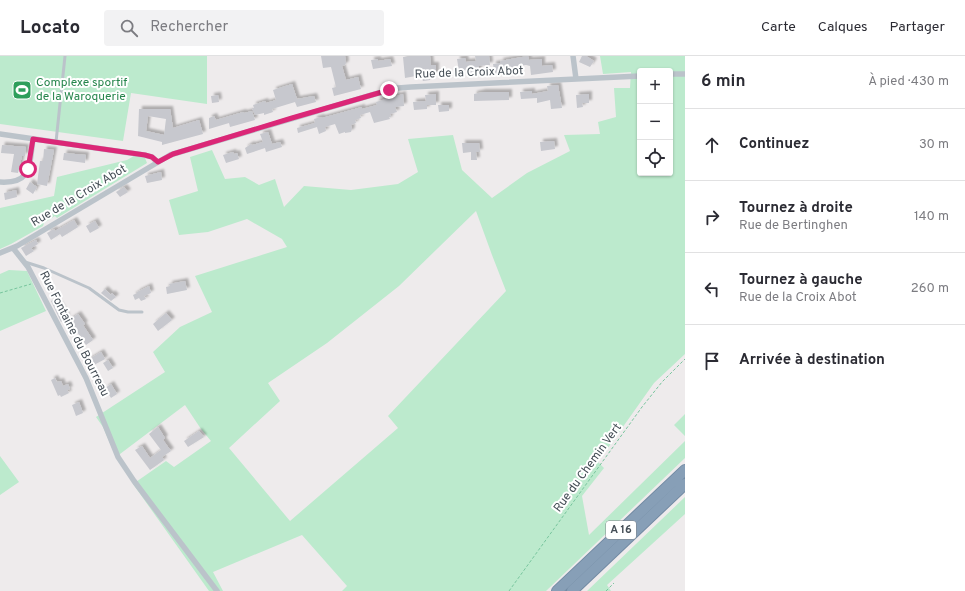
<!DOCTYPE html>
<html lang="fr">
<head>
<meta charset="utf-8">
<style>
  body { margin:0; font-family:Overpass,sans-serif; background:#f2f2f3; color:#2b2b33 }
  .controls { position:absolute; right:12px; top:12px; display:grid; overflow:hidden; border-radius:4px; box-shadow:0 1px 3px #0004 }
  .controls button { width:36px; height:36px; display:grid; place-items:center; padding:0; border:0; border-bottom:1px solid #e1e1e2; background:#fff; color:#2b2b33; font:20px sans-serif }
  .stop { position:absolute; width:12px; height:12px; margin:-9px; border:3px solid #db2777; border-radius:50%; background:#fff }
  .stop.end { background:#db2777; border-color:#fff; box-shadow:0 1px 4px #0008 }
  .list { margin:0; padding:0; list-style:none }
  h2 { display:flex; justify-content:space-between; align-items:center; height:52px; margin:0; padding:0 16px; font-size:17px }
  h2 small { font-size:13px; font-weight:400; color:#7c7c81 }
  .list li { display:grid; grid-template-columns:26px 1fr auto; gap:12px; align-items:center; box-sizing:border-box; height:72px; padding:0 16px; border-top:1px solid #e1e1e2 }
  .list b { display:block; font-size:15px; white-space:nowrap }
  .list p { margin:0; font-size:13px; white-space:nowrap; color:#7c7c81 }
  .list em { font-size:13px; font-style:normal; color:#7c7c81 }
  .icon { flex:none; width:22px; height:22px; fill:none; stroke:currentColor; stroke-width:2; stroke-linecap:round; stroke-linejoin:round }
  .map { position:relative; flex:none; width:685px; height:535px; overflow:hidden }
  header { display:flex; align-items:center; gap:24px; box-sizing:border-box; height:56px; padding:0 20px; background:#fff; border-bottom:1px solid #e1e1e2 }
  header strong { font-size:19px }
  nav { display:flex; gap:22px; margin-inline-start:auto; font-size:14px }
  .search { width:280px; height:36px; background:#f2f2f3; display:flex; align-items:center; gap:10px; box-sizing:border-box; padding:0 14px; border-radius:4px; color:#7c7c81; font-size:15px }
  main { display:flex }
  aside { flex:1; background:#fff }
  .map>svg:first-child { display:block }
</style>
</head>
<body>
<header>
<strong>Locato</strong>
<div class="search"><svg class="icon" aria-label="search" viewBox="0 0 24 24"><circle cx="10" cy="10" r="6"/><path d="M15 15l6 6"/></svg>Rechercher</div>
<nav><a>Carte</a><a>Calques</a><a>Partager</a></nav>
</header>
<main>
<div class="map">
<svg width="685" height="535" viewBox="0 0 685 535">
  <defs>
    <filter id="shadow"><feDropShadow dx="3" dy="-3" stdDeviation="1" flood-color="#0004"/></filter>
  </defs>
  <rect width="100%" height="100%" fill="#eeebec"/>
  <path fill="#bceacd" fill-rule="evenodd" d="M0 0H207V48L131 37 123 85 0 68Z
    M600 0H685V298L654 327 598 406 604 412 582 440 589 479 685 385V402L546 535H342L347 530 302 479 213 516 223 535H209L133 428 166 405 174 411 211 385 201 373 185 349 116 401 103 371 96 361 165 316 153 296 180 271 212 256 195 220 287 191 282 183 247 163 208 176 179 179 169 144 198 135 190 101 212 94 225 123 245 121 259 129 275 123 284 151 304 130 351 134 398 128 418 116 408 83 453 79 462 114 492 142 527 117 570 95 564 79 600 78 598 66 616 61 614 32H630L631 16 603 18ZM640 15H670V117H640ZM476 155 492 199 506 235 388 360 398 372 290 465 229 392 280 345 268 327 327 287 399 230Z
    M134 100 145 102 147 107 57 162 55 160 44 167 43 170 11 188 0 193V152L54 140 57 121 127 104Z
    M9 214 27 215 46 255 0 275V218Z
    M685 358V380L674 369Z
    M0 400 19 426 0 439Z
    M685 441V458L607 529 611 535H587Z"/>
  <path fill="#c7c8ce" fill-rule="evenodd" filter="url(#shadow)" d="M321 0H345L346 7 345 9 342 10 346 24 358 21 361 33 334 40 332 32 336 31 331 11 323 12Z
    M412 0H430L431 9H436V20H430V24L423 25 422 23H417L416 20 405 22 403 1Z
    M475 0H489L490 9 479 10V20H470L469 14 459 15 457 3 465 2 466 6 476 5Z
    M528 0 529 4 542 3V10L552 9 553 16 531 19 530 10 526 9 512 11 513 17 495 19 493 8 501 7 500 5Z
    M582 0H586L594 5 590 11 579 6Z
    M378 3V5L390 3 392 10 373 13 371 4Z
    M292 28 297 43 314 40 316 46 297 51 295 46 272 53 273 56 264 59V57L255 59 252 52H254L253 49 265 45 266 47 276 44 273 34Z
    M558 29 562 52 551 53 550 44 537 47V42L521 43 520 36 532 35V38L548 35 547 30Z
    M483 36H509V44L474 45V38Z
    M403 38 404 50 395 51 397 56 390 58 391 61H389L390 63 374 67 370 56 360 59 361 62 355 64 356 67 351 69 352 73 351 76 345 77V76L339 78 335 68 325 71 326 75 319 78 317 71 298 77 297 72 315 67 314 63 321 61 322 62 362 51V53L377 49 376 46Z
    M436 38V49H427V53L414 54 413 46 426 45 425 39Z
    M589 38V47H582L583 51 577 52 576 39Z
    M218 39 219 46 212 47 211 40Z
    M438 49H449V55L439 56Z
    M139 53H170L173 72 199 64 203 78 162 89V86L138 80ZM148 60 166 63 164 79 146 75Z
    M252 55 255 64 230 71 229 67 209 73V62L214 60 216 64 243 56 244 57Z
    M268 76 272 88 280 86 282 91 266 96 265 92 247 98 245 92 251 88 252 89 263 86 260 78Z
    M554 85 555 93 541 95 540 86Z
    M462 87H479L480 96H476L477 104H471V96L463 97Z
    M2 89 26 91 25 100H22L18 117 11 116 14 98 1 97Z
    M44 93 54 94 47 130 37 128 40 105H43Z
    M233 96 234 98 237 97 239 103 226 107 223 99Z
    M64 97 86 99 85 107 63 104Z
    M161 116 162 124 147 127 145 120Z
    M30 126 37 131 33 138 26 133Z
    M124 131 128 136 120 141 116 136Z
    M16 134 17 141 5 144 4 137Z
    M74 164 78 171 62 181 60 178 51 184 47 177 54 173 55 175Z
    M95 165 99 172 90 177 86 170Z
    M36 184 38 188 31 192 34 195 26 200 21 192Z
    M185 225 187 234 167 238 166 231 170 230 169 228Z
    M149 230 151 237 144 240 146 243 141 245 139 242 135 244 133 239 137 237V236Z
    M105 233 111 239 112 237 116 241 111 245 101 237Z
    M55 242 67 261 61 266 51 245Z
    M166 257 172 264 158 275 153 268Z
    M78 258 85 268 83 269 93 284 86 289 69 264Z
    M101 296 105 303 92 310 88 304Z
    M108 304 113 312 108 315 103 307Z
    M55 322 57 326 61 325 63 330 68 328 70 333 67 334 69 337 61 341 60 339 58 340 51 324Z
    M111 328 117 338 111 342 105 332Z
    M79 346 83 357 76 360 72 349Z
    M158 371 165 382 163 384 171 395 162 401 164 404 150 414 135 394 142 390 150 402 161 394 149 378Z
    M199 375 204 381 188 391 184 385Z"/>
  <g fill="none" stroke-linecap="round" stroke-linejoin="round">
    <defs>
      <path id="motorway" d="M557 535 685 414
        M572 535 685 428"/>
    </defs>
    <use href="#motorway" stroke="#728aa3" stroke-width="12"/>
    <path stroke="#77c59d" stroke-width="1" stroke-dasharray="3 2" stroke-linecap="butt" d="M0 237 31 228
      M509 535 642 351 662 326 685 303
      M606 535 614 527"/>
    <path stroke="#bbc3ca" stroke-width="3" d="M56 86 65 0
      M25 206 44 212 89 232 119 254 128 256H142"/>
    <path stroke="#bbc3ca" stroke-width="5.5" d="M573 0 576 23
      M670 18H685
      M0 78 144 99 152 101 157 106
      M0 126C33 128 29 108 33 83
      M13 192 28 211 86 322 118 401 134 425 217 535
      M0 197 17 190 170 99 375 38 398 32 411 31 640 20"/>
    <use href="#motorway" stroke="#879fb7" stroke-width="10"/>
  </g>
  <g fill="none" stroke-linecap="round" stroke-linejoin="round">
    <path stroke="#db2777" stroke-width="5" d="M28 113 33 83 145 99 152 101 158 106 173 98 292 62 389 34"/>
  </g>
  <defs>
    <symbol id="stadium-square" viewBox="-11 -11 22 22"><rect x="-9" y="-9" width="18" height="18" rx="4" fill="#2e9e5b" stroke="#fff"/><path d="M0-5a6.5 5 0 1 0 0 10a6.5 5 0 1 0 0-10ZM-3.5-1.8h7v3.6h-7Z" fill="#fff"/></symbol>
  </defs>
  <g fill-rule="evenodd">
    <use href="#stadium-square" x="11" y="23" width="22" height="22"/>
  </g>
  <g text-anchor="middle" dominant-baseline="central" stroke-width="4" stroke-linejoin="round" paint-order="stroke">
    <rect fill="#fff" stroke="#7e8489" stroke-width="1" x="606" y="465" width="30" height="18" rx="3"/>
    <g font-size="11" font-weight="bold" fill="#464f57">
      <text x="621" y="474">A 16</text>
    </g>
    <g font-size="12" fill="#464f57" stroke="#fff">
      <text transform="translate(469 17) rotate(-2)">Rue de la Croix Abot</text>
      <text transform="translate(79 140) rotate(-31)">Rue de la Croix Abot</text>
      <text transform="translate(74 278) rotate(63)">Rue Fontaine du Bourreau</text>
      <text transform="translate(588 412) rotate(-54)">Rue du Chemin Vert</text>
    </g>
    <g font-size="12" fill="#27864d" stroke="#fff" text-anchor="start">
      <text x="36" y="27">Complexe sportif<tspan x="36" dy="14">de la Waroquerie</tspan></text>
    </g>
  </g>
</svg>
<div class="controls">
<button>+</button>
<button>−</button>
<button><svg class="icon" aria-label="locate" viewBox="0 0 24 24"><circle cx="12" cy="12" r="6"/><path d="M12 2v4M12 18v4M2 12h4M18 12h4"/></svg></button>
</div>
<div class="stop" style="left:28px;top:113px"></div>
<div class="stop end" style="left:389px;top:34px"></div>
</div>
<aside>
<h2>6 min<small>À pied · 430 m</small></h2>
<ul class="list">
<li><svg class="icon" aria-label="ahead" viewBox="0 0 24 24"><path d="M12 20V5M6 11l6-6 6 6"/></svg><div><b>Continuez</b></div><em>30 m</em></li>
<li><svg class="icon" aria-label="right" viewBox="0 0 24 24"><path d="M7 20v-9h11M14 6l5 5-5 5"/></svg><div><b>Tournez à droite</b><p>Rue de Bertinghen</p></div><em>140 m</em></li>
<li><svg class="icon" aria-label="left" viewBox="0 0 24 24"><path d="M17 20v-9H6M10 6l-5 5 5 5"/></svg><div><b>Tournez à gauche</b><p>Rue de la Croix Abot</p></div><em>260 m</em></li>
<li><svg class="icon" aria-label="arrive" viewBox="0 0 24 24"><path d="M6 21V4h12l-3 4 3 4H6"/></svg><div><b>Arrivée à destination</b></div></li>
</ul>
</aside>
</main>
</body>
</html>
